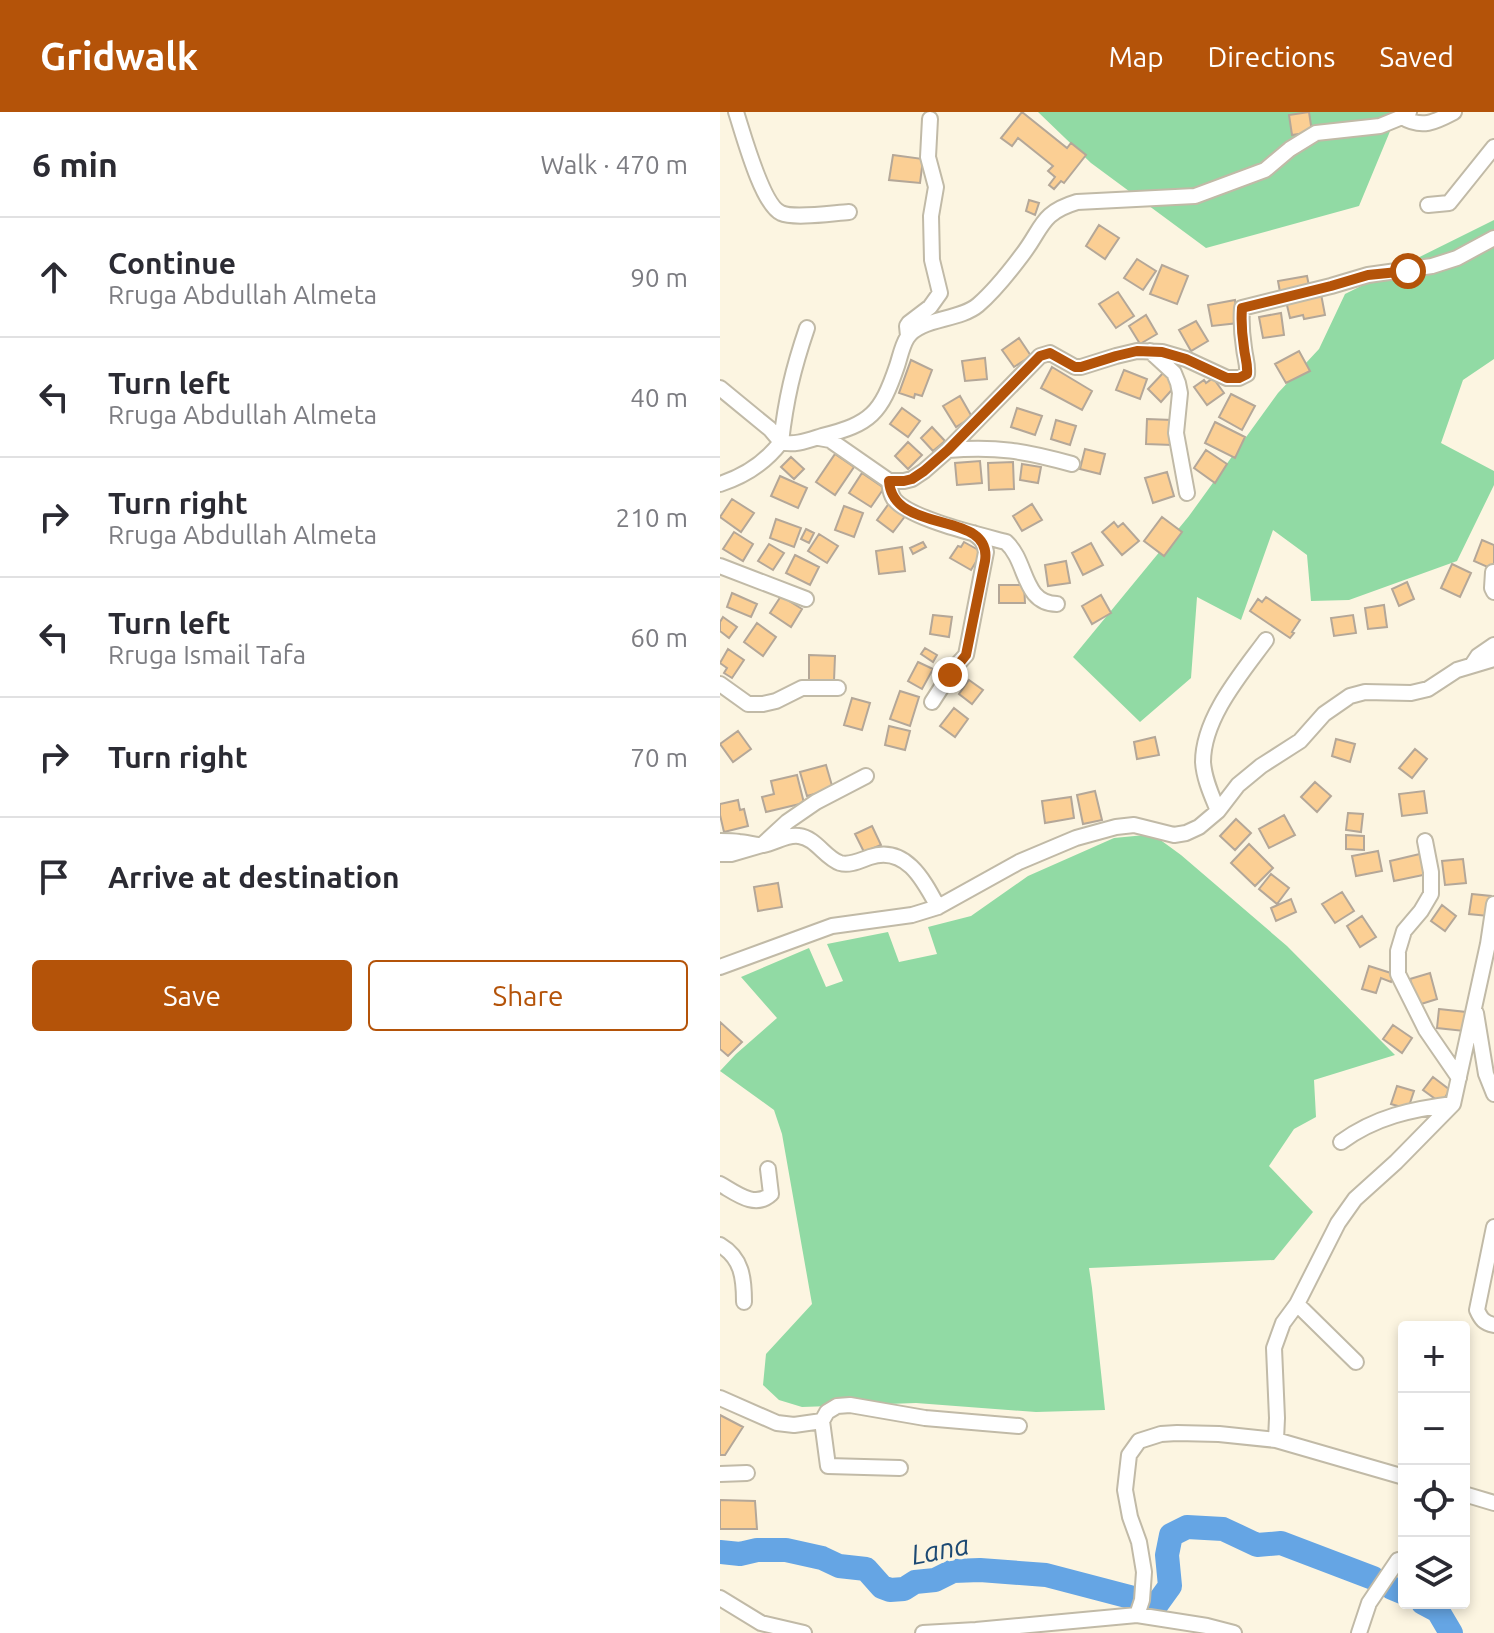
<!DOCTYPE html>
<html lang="en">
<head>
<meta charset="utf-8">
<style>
  body { margin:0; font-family:Ubuntu,sans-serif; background:#f7f7f7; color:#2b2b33 }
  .controls { position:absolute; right:24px; bottom:24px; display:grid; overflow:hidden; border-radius:8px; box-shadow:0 4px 12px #0003 }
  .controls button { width:72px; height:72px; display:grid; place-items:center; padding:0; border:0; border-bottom:2px solid #e1e1e2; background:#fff; color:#2b2b33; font:40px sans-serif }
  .stop { position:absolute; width:24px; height:24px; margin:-18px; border:6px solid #b45309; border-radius:50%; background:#fff }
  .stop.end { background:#b45309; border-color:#fff; box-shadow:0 2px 8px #0008 }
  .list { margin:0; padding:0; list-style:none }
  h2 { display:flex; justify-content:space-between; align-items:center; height:104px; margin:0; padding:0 32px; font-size:34px }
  h2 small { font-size:26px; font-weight:400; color:#7c7c81 }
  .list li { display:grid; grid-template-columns:52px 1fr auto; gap:24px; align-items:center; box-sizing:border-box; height:120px; padding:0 32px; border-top:2px solid #e1e1e2 }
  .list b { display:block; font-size:30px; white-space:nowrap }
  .list p { margin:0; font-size:26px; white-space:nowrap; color:#7c7c81 }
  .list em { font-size:26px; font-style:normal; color:#7c7c81 }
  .actions { display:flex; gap:16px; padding:24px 32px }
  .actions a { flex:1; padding:18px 0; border:2px solid #b45309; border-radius:8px; text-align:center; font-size:28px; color:#b45309 }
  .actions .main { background:#b45309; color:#fff }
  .icon { flex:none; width:44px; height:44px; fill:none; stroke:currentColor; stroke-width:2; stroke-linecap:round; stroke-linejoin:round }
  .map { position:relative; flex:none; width:774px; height:1521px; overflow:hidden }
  header { display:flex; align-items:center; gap:48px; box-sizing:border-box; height:112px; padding:0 40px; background:#b45309; color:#fff }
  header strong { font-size:38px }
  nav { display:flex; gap:44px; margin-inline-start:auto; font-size:28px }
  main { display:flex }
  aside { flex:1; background:#fff }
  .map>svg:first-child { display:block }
</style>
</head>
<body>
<header>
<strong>Gridwalk</strong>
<nav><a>Map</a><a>Directions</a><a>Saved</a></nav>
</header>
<main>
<aside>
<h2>6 min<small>Walk · 470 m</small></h2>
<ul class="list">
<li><svg class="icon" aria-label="ahead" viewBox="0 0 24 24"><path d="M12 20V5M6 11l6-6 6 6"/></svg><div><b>Continue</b><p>Rruga Abdullah Almeta</p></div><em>90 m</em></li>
<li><svg class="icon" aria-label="left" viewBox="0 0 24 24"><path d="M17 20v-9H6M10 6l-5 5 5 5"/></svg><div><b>Turn left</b><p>Rruga Abdullah Almeta</p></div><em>40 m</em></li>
<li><svg class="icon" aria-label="right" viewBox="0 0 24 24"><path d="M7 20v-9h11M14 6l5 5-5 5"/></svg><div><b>Turn right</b><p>Rruga Abdullah Almeta</p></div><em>210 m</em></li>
<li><svg class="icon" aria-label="left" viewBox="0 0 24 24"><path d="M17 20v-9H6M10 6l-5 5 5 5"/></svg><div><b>Turn left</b><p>Rruga Ismail Tafa</p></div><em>60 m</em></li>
<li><svg class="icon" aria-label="right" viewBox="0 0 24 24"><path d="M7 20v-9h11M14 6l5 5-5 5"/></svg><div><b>Turn right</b></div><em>70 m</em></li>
<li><svg class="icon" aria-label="arrive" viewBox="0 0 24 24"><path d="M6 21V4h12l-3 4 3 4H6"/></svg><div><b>Arrive at destination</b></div></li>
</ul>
<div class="actions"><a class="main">Save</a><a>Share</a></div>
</aside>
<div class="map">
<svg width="774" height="1521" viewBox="0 0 774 1521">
  <rect width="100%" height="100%" fill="#fcf5e1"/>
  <path fill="#91daa4" d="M318 0H678L639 94 486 136 371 51Z
    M774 108V247L743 268 721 331 774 359V373L737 449 629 488 591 489 587 443 553 418 521 508 477 485 471 566 420 610 353 545 469 404 558 281 599 237 625 182Z
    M425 723 435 724 461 743 567 834 675 943 594 968 596 1005 574 1017 549 1054 593 1100 554 1148 369 1156 372 1176 385 1298 316 1300 196 1291 82 1295 59 1288 43 1273 46 1242 92 1192 62 1022 54 998 0 959 16 942 57 906 21 865 89 836 106 875 123 869 107 832 168 820 179 850 217 842 208 815 251 804 308 764 394 726Z"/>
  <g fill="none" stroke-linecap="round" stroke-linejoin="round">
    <path stroke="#65a5e4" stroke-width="24" d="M0 1440 20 1442 37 1438H66L102 1446 119 1454 146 1457 162 1475 170 1478 184 1477 195 1470 215 1468 233 1459 260 1458 326 1463 410 1485
      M672 1476 684 1481
      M434 1491 437 1492 450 1474 447 1443 451 1423 467 1415 503 1417 537 1433 561 1431 653 1466
      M703 1491 718 1499 731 1521"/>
  </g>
  <path fill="#fbcf94" stroke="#b4a798" stroke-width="2" d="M302 0 347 36 351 31 366 43 344 71 341 69 334 77 329 73 335 65 328 59 333 54 298 26 292 34 281 26Z
    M589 0 592 20 572 23 569 3Z
    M173 43 203 47 200 71 169 68Z
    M309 88 319 91 315 103 306 99Z
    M379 113 399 126 385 147 366 134Z
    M417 147 436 159 423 178 404 166Z
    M442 153 468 164 457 192 430 182Z
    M587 164 589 174 560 180 558 169Z
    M398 180 414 204 396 216 379 192Z
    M601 182 605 203 584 207 583 203 570 206 566 189Z
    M515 188 518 211 492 214 488 193Z
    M561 201 564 223 543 226 539 205Z
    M426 203 437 222 420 232 409 214Z
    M476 209 488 229 471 239 459 218Z
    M299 226 311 244 294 255 282 238Z
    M579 239 590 259 566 271 555 252Z
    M265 246 267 267 245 269 242 249Z
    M191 248 212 258 202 284 195 282 194 286 179 281Z
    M332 255 372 279 362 298 321 276Z
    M404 258 427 267 420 287 396 278Z
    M444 260 457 272 441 290 428 277Z
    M493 266 504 281 487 293 474 275 484 268 486 271Z
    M511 282 535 294 522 318 499 305Z
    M240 284 252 305 236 315 223 294Z
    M182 296 200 309 188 325 170 312Z
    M297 296 322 304 315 323 291 315Z
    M427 307 452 308V333L426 332Z
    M336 308 356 314 350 333 331 327Z
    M495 310 525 325 515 346 485 331Z
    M212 315 225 329 213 339 201 326Z
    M188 330 202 343 188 357 175 344Z
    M365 337 385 342 380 362 360 357Z
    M486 338 507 352 495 371 474 356Z
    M115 342 134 355 115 383 96 370Z
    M71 345 84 357 74 367 61 355Z
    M260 349 262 371 237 373 235 351Z
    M293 350 294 377 269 378 268 351Z
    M302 352 321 355 318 371 300 368Z
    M447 360 454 384 433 391 425 366Z
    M142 361 164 376 151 395 129 381Z
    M60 364 87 376 78 396 51 384Z
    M12 387 34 401 21 420 0 405Z
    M170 390 186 403 173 420 157 408Z
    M312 392 322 408 302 419 293 404Z
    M124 394 143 401 134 425 115 418Z
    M442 405 462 420 444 444 424 429Z
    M56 407 81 416 74 435 50 426Z
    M394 410 398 415 403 411 419 429 402 443 382 420Z
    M86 417 94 421 89 431 81 427Z
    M14 420 33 432 23 449 3 437Z
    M99 422 118 434 107 451 88 439Z
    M762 428 774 433V451L772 457 754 449Z
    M203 430 206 435 193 442 190 436Z
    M244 430 262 440 251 458 230 446 238 434 241 435Z
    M371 431 383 453 363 463 352 441Z
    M49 432 64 441 53 458 38 449Z
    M182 435 185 459 159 462 156 439Z
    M75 443 99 455 90 473 66 461Z
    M346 449 350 471 328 474 325 453Z
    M732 452 751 461 740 485 721 476Z
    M687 470 694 487 679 494 672 477Z
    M279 473H304L305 491H279Z
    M12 481 37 492 31 505 7 495Z
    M381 483 391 501 372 512 362 494Z
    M61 484 82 497 71 515 50 501Z
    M546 485 580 508 572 520 574 521 570 526 530 499 538 487 542 490Z
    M664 493 667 515 648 517 645 496Z
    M213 503 232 505 229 525 210 522Z
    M633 503 636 521 614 524 611 506Z
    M3 505 17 515 9 526 0 519V510Z
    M37 511 56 525 43 544 24 530Z
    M205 536 217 543 213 550 201 542Z
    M8 537 24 548 12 566 4 561 7 556 0 551Z
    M89 543 115 544 114 569 89 568Z
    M198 550 213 557 202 577 188 569Z
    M249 568 263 578 252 592 239 582Z
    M180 579 199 585 190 614 170 607Z
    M132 586 150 591 142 618 124 613Z
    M234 596 248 607 235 625 220 614Z
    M169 614 190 619 185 638 165 633Z
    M18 619 31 637 13 650 0 632Z
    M435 625 439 643 417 647 414 630Z
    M616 627 635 632 630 650 612 644Z
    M695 637 707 647 692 666 679 656Z
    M106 653 113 677 87 684 80 660Z
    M77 663 84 691 46 700 42 685 54 682 51 669Z
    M595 670 611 684 597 700 581 685Z
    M375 679 382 708 363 712 357 683Z
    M704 679 707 701 682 704 679 682Z
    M351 685 354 706 325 711 322 689Z
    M18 688 20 698 24 697 28 714 4 720 0 703V692Z
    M628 701 643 702 641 720 626 718Z
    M564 703 575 723 549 736 539 717Z
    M516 707 531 721 515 738 500 724Z
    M152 714 161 733 144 740 135 722Z
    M626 723 644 724V738L626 737Z
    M529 732 553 756 535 774 511 751Z
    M658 739 662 759 636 764 632 744Z
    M704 741 708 762 674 769 670 749Z
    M743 747 746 771 725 773 722 749Z
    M551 762 569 776 557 792 539 777Z
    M58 771 62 795 38 799 34 775Z
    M622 780 634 799 615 811 602 792Z
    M752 782 771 784 768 804 749 802Z
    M571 787 576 800 556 809 551 796Z
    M722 793 736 804 725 819 711 809Z
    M642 804 656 825 640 835 627 814Z
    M649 854 674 862 671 870 661 866 656 881 642 877Z
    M710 861 717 887 698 893 690 867Z
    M719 897 746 900 744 919 717 916Z
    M0 910 22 930 8 944 0 937Z
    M673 913 692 926 682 941 663 927Z
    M713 965 730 978 721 991 703 978Z
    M677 974 694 979 688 997 671 992Z
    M0 1303 23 1315 5 1343H0Z
    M0 1388 35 1389 37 1417H0Z"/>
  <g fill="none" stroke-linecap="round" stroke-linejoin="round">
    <defs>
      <path id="minor" d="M16 0C23 21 42 93 61 101 74 107 113 101 129 100
        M682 5C702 17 715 10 734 0
        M708 93 729 91 774 35
        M188 224 187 214 189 211 210 195 220 181 212 148 211 104 216 75 208 45 210 7
        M430 239 454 261 458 271 460 281 456 321 467 381
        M0 276 50 317 61 330
        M99 326 110 328 169 369C170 376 170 381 174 387 190 407 260 423 286 430 308 450 302 491 337 492
        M61 330C66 287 73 257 87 216
        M228 338C277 334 305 339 352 352
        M169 369H184L192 367 204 359 228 338 320 244 330 241 355 255H361L396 244 417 239 442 240 466 247 507 266H519L527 262C528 252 525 246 524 236 522 223 521 209 522 196L611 174 648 163 712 154 737 146 774 126
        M0 372C25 364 45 351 61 330 74 334 89 328 102 324 151 312 161 301 177 254 180 245 182 234 187 226 199 206 239 209 258 193 273 180 290 159 302 143 323 116 320 101 357 90L475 84 545 58 570 37 596 21 660 14 682 5 689 0
        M0 454 86 487
        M773 460 772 476 774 480
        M752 553 758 544 774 533
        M0 572 28 592H43L56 589 82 576H118
        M212 590 234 556 246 543 266 440C264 430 261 426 253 421
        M498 699C492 684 484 667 483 650 483 606 521 562 546 528
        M0 729C6 729 13 729 19 730 27 730 35 734 43 733 55 731 67 722 79 724 96 726 105 746 120 751 130 754 141 748 150 745 186 733 204 769 218 795
        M705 729 711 760V782L701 799 684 819 678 839V862L706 918 739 966
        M0 742H11L42 733 67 710 96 690 146 664
        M0 855 112 814 192 803 218 795 299 750 356 726 396 715 414 713 454 723 466 721 479 715 498 699 518 673 541 654 580 629 604 602 630 584 645 580 691 581 708 577 737 558 774 547
        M756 901 766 962 774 982
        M621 1030C655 1005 692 997 733 992
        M0 1072C16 1081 35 1097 51 1082L48 1057
        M774 1115 757 1198C761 1207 764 1211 774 1213
        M0 1133C22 1146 24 1166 24 1190
        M577 1192 636 1250
        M0 1286 57 1311 74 1313 102 1309
        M556 1328 557 1306 554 1236 563 1211 577 1192 618 1111 635 1087 676 1050 733 992 768 832 774 792
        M180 1356 108 1354 102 1309 107 1300 117 1294 130 1293 205 1306 299 1314
        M0 1362 27 1361
        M744 1382 774 1391
        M0 1486 41 1511 84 1521
        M417 1503 422 1488 424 1460 419 1430 410 1405 405 1378 409 1343 419 1329 441 1322 457 1321 499 1322 556 1328 684 1365
        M203 1521 256 1518 417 1503 487 1514 514 1521
        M639 1521 649 1491 678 1448"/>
    </defs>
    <use href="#minor" stroke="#c1baa7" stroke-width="18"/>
    <use href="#minor" stroke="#fff" stroke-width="14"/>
  </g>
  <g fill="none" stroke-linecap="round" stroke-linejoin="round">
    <path stroke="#b45309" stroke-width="10" d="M230 563 246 543 265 449C273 397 173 424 169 369H184L192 367 204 359 228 338 320 244 330 241 355 255H361L396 244 417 239 442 240 466 247 507 266H519L527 262C528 252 525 246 524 236 522 223 521 209 522 196L611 174 648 163 688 159"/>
  </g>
  <g text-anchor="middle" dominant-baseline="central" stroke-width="7" stroke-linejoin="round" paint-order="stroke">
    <g font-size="28" font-style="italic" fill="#1c4973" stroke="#fcf5e1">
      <text transform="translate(220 1437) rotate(-11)">Lana</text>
    </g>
  </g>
</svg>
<div class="controls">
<button>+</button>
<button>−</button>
<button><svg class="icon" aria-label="locate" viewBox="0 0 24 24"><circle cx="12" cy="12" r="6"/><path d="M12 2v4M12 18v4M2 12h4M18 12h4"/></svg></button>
<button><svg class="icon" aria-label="layers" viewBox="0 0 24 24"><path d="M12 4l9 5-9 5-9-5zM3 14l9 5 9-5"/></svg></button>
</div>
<div class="stop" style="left:688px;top:159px"></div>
<div class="stop end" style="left:230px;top:563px"></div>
</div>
</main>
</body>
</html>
